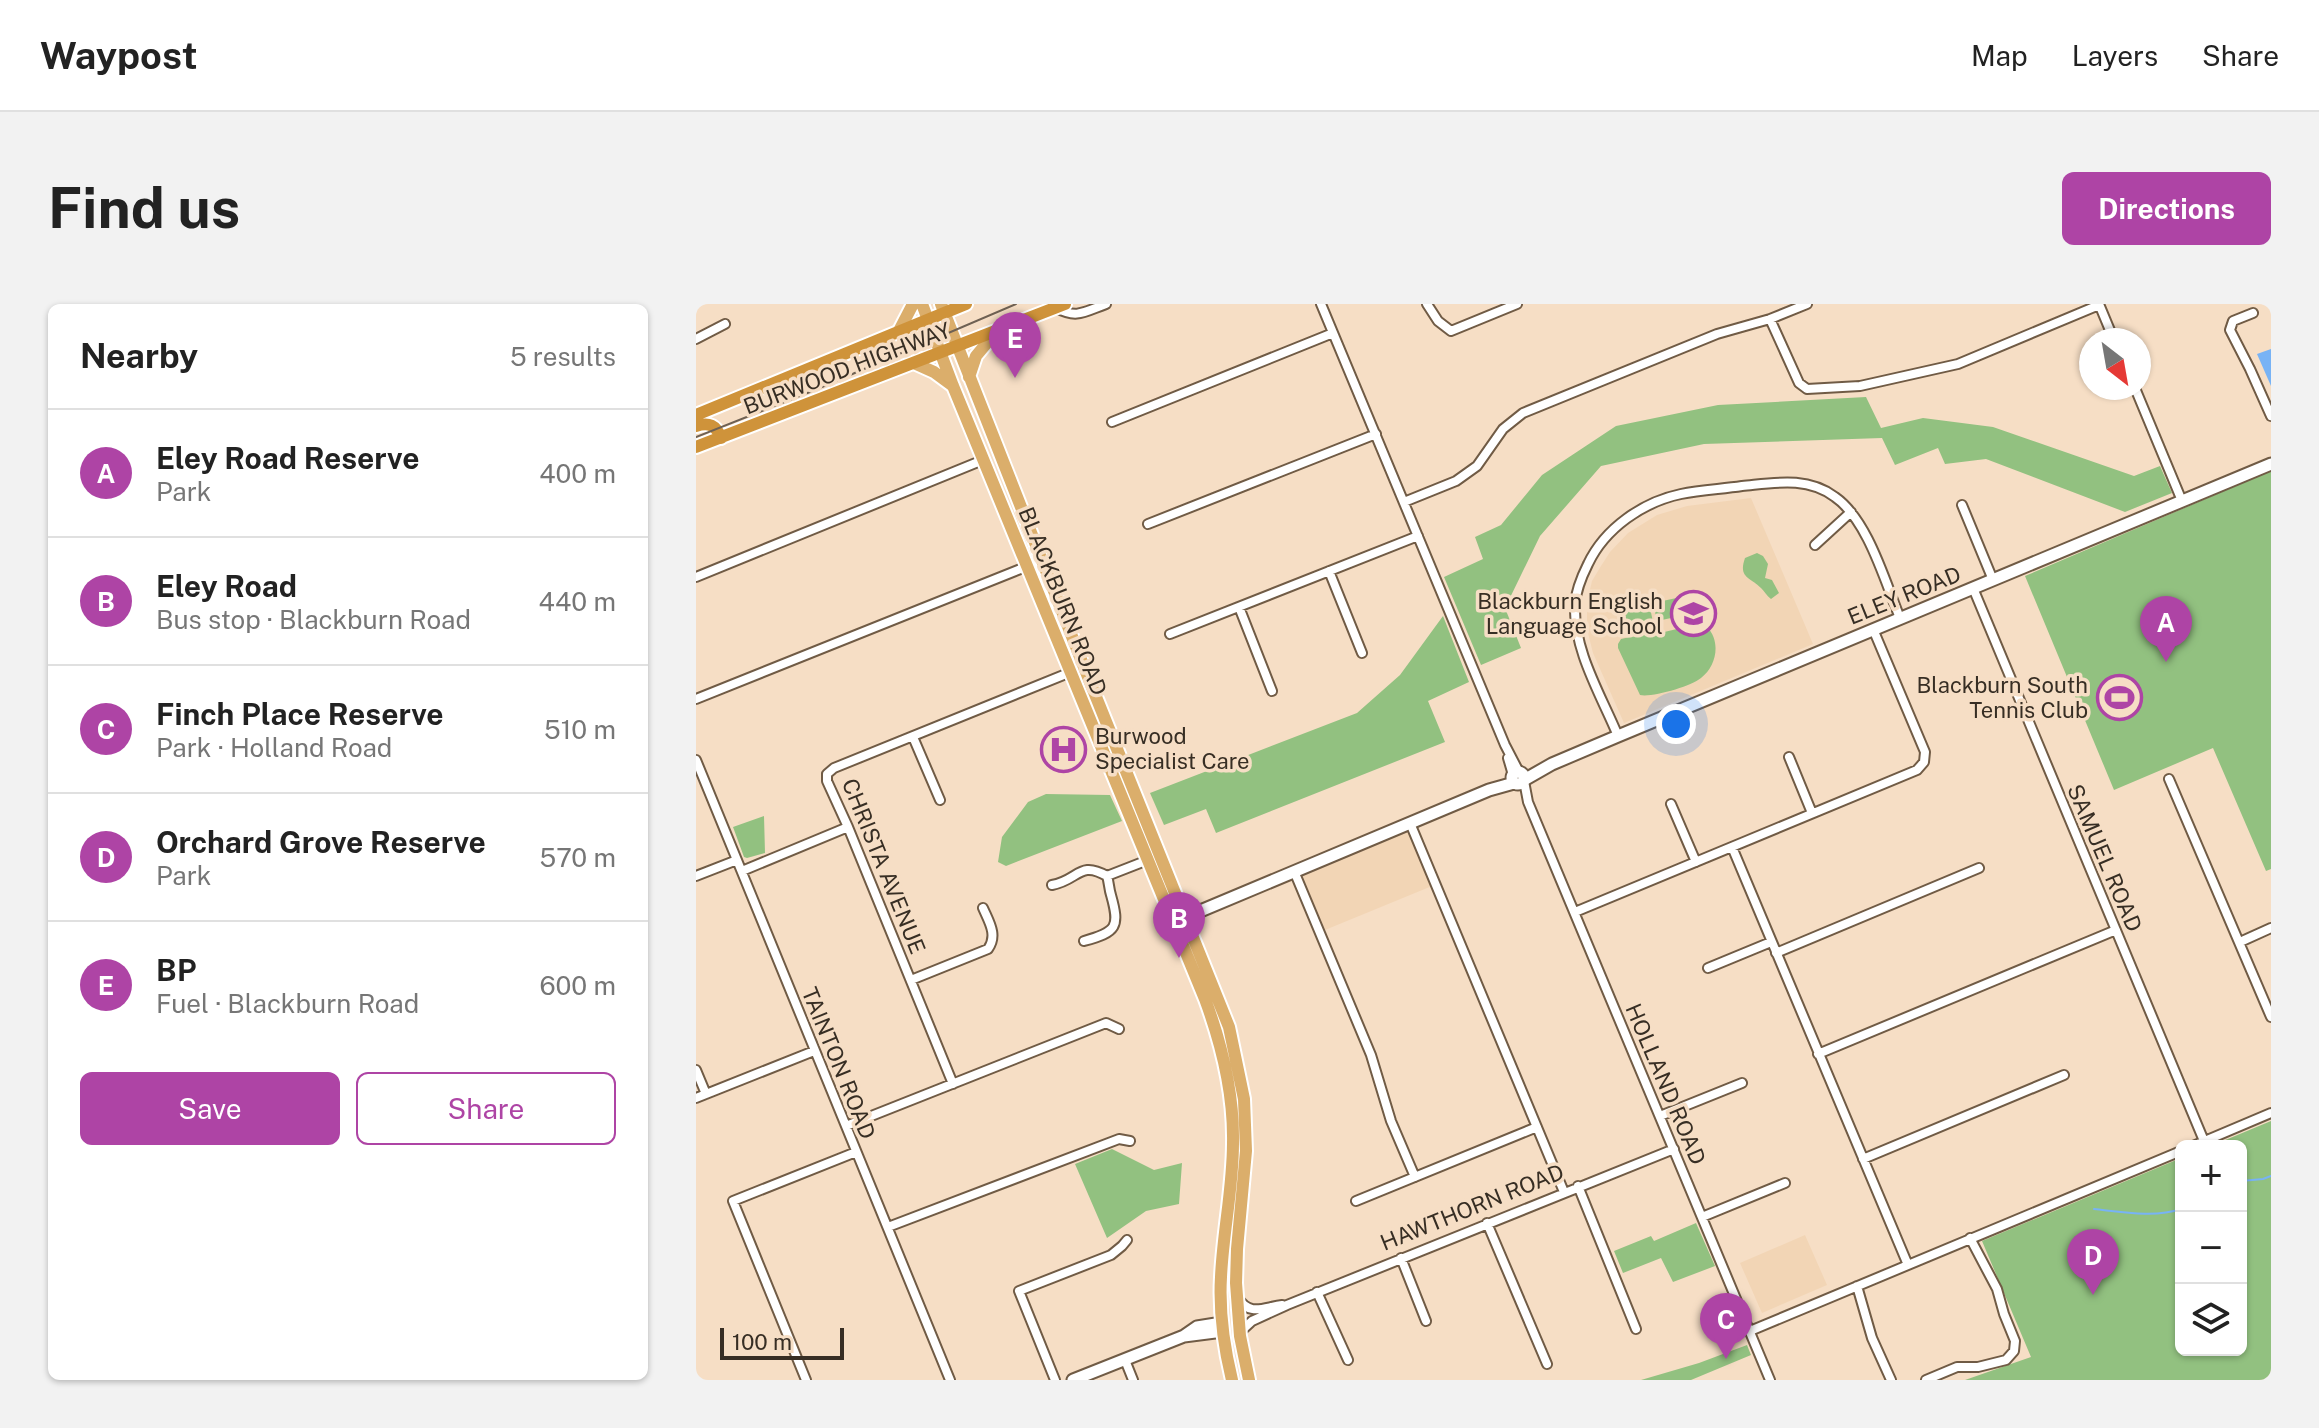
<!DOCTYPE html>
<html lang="en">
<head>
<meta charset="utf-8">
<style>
  body { margin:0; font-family:"Public Sans",sans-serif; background:#f2f2f2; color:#222 }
  .controls { position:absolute; right:24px; bottom:24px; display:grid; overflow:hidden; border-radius:12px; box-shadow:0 2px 6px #0004 }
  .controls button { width:72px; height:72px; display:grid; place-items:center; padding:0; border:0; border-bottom:2px solid #e0e0e0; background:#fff; color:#222; font:40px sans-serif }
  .compass { position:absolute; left:1383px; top:24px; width:72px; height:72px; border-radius:50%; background:#fff; box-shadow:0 2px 6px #0004; rotate:149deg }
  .scale { position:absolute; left:24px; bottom:20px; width:124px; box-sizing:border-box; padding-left:8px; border:4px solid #372e24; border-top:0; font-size:22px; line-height:28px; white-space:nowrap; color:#372e24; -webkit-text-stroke:6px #f6dec5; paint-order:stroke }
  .you { position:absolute; left:980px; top:420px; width:28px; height:28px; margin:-20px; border:6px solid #fff; border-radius:50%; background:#1a73e8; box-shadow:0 0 0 12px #1a73e833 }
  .badge { display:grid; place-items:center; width:52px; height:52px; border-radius:50%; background:#ae44a5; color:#fff; font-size:26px; font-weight:700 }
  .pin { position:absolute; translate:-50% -66px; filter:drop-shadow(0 2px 4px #0008) }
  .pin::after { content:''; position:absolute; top:42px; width:28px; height:24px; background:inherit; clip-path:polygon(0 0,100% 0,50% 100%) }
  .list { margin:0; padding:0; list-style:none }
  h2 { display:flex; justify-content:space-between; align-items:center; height:104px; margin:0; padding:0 32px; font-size:34px }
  h2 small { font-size:26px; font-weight:400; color:#767676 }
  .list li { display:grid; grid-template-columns:52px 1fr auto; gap:24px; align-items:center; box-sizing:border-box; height:128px; padding:0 32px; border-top:2px solid #e0e0e0 }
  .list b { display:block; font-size:30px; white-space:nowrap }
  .list p { margin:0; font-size:26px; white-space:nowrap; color:#767676 }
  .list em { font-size:26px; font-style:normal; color:#767676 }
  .actions { display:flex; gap:16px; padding:24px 32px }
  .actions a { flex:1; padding:18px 0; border:2px solid #ae44a5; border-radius:12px; text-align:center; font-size:28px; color:#ae44a5 }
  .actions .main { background:#ae44a5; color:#fff }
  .icon { flex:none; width:44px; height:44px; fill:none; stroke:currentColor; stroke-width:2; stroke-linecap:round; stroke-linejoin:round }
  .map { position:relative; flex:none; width:1575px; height:1076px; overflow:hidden; border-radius:12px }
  header { display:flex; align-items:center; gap:48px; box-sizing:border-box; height:112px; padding:0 40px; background:#fff; border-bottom:2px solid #e0e0e0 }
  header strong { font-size:38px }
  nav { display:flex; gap:44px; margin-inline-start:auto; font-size:28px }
  .intro { display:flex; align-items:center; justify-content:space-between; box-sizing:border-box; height:192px; padding:0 48px }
  h1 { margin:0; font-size:56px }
  .button { padding:20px 36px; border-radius:12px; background:#ae44a5; color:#fff; font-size:28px; font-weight:700 }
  main { display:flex; gap:48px; padding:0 48px }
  aside { flex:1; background:#fff; border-radius:12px; box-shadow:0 2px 6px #0004 }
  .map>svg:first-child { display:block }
</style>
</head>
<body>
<header>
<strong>Waypost</strong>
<nav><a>Map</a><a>Layers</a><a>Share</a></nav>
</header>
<div class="intro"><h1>Find us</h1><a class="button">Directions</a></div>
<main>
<aside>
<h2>Nearby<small>5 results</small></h2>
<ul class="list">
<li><span class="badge">A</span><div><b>Eley Road Reserve</b><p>Park</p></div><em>400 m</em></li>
<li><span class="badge">B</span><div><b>Eley Road</b><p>Bus stop · Blackburn Road</p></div><em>440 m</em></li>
<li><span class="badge">C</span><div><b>Finch Place Reserve</b><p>Park · Holland Road</p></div><em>510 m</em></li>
<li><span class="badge">D</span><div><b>Orchard Grove Reserve</b><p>Park</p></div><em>570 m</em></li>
<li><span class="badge">E</span><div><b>BP</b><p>Fuel · Blackburn Road</p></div><em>600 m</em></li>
</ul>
<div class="actions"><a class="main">Save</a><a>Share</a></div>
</aside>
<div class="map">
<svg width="1575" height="1076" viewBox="0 0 1575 1076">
  <rect width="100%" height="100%" fill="#f6dec5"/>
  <path fill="#f2d5b5" d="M1055 194 1117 340 928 419 897 349 891 325V298L896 277 905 262 914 248 932 229 961 211 991 202Z
    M712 524 736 582 629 626 605 569Z
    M1109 931 1131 981 1066 1009 1044 959Z"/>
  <path fill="#92c180" d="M1170 93 1185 124 1227 114 1297 123 1438 172 1464 162 1476 189 1429 208 1290 155 1249 160 1242 144 1199 161 1186 134 1008 140 905 162 844 232 809 304 825 344 785 361 748 273 787 255 779 233 805 221 846 171 920 122 1022 101Z
    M1575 167V565L1570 567 1517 444 1418 486 1329 272Z
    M1061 249 1067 252 1072 260 1069 274 1076 276 1083 289 1075 295C1071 292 1068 287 1065 284 1054 273 1042 274 1049 254Z
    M990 292 994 310 961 317 957 299Z
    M953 299 957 318 924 325 920 306Z
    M747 312 773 378 732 397 749 438 520 529 510 505 468 521 454 489 661 409 704 371Z
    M1002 320 1011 323C1025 337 1021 362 1005 374 996 382 955 394 944 391L922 344V340L925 335 934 333 964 329Z
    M350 490 414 491 426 517 310 562 302 558 306 533 332 498Z
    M68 512 69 549 51 554 48 553 37 523Z
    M1575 817V1076H1269L1335 1053 1286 937 1485 854V1046H1545V842H1515Z
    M416 845 458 866 486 859 483 900 450 907 411 934 379 860Z
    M1000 919 1019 962 977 978 965 954 927 969 918 947 955 932 958 937Z
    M1051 1041 1055 1051 995 1076H945L1003 1059Z"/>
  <path fill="#78b3f5" d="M1575 45V82L1561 50Z"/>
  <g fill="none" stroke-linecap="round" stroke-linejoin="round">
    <path stroke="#78b3f5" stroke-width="2" d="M1545 877 1567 875 1575 872
      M1398 905C1426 908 1459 914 1485 905"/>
    <defs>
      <path id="minor" d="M625 0 809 441 823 468
        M731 0 742 17 755 27 821 0
        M1403 0 1418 36
        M360 4C381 15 388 8 410 0
        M1557 9 1537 17 1534 26 1554 65 1575 112
        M1074 15 1103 79 1111 85 1164 82 1262 60 1403 1
        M0 35 29 20
        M1439 84 1486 197
        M416 118 637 29
        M708 198 760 177 781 162 807 125 827 109 1021 30 1074 15 1111 0
        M1266 201 1297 276
        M452 220 680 130
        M1119 241 1155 208
        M633 267 666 349
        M0 273 287 156
        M1277 284 1508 837
        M543 303 576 387
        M474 330 722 232
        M0 395 332 262
        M922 432C905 391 877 346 879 300 880 287 886 272 892 260 909 224 947 198 985 190 1005 186 1026 185 1046 182 1078 179 1111 172 1139 193 1172 216 1189 278 1204 314
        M217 433 244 496
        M1093 453 1116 509
        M812 454 817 471
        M0 456 254 1076
        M1473 475 1575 713
        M828 477 832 498 1074 1076
        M975 500 1000 558
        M714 519 868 888
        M1036 543 1212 961
        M46 567 152 523
        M598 567 675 751 695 817 719 873
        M0 572 41 556
        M411 572 452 556
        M356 581C383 576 383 556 411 572 413 578 413 585 415 591 424 623 421 628 388 637
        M879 608 1221 466 1228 458 1229 448 1177 325
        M1544 638 1575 624
        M1080 649 1283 564
        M1012 664 1075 638
        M215 676 292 645C302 631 293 618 287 604
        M1122 750 1420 626
        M0 766 10 790
        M257 780 152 523 131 477V470L138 464 375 368
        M0 794 118 747
        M964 812 1046 779
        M150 822 410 719 423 725
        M1497 842 1575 809
        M1167 855 1368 771
        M882 882 940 1025
        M660 897 841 823
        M1006 913 1089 879
        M791 919 851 1060
        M192 923 423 835 434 837
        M705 954 730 1017
        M1161 982 1176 1034 1195 1076
        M621 988 652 1056
        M542 994C554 1013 568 1003 586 1001
        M1054 1027 1485 847
        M544 1028 556 1017 591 1001 978 845
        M429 1056 437 1076
        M110 1076 37 897 160 848
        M359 1076 323 987 415 951 426 942 431 936
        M1230 1076 1261 1063H1282L1310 1056 1318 1047 1319 1037 1308 1010 1301 985 1274 934"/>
      <path id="secondary" d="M816 474a6 6 0 1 1 12 0a6 6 0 1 1-12 0Z
        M828 476 856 460 922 432 1575 160
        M490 613 793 486 818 479
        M488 1032 527 1027
        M377 1076 488 1032 501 1023 526 1019"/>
      <path id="primary" d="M226 0 257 82 509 695C526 741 538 790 537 839 537 884 527 928 525 973 523 1007 528 1043 536 1076
        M245 0 388 363 533 723 548 795 550 847 541 945 540 979 544 1032 553 1076
        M203 27 217 0
        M218 59 238 68 257 82
        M273 73 280 52 300 28"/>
      <path id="trunk" d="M0 111 270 0
        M0 122C13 118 20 121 25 134
        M0 143 369 0"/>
    </defs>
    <use href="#minor" stroke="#705b45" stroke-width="12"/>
    <use href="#secondary" stroke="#705b45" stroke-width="15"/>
    <use href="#primary" stroke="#fff" stroke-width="16"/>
    <use href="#trunk" stroke="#fff" stroke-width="16"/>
    <use href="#minor" stroke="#fff" stroke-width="8"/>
    <use href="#secondary" stroke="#fff" stroke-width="11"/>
    <use href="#primary" stroke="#dbae6b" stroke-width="12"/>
    <use href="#trunk" stroke="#cf933a" stroke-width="12"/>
    <path stroke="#6f6153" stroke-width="2" d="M0 133 119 86 320 0"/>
  </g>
  <defs>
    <symbol id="school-ring" viewBox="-11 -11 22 22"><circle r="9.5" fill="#f6dec5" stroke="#ae44a5" stroke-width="1.5"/><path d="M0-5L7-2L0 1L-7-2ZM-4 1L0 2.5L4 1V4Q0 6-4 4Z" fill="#ae44a5"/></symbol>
    <symbol id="stadium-ring" viewBox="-11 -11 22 22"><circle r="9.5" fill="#f6dec5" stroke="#ae44a5" stroke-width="1.5"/><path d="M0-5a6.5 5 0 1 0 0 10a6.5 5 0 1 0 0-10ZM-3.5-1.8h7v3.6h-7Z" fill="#ae44a5"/></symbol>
    <symbol id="hospital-ring" viewBox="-11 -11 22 22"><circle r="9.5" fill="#f6dec5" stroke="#ae44a5" stroke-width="1.5"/><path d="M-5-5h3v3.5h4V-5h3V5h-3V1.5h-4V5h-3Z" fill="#ae44a5"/></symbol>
  </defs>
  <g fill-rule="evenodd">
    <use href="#school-ring" x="972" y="284" width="51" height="51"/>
    <use href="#stadium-ring" x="1398" y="368" width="51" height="51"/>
    <use href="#hospital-ring" x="342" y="420" width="51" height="51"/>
  </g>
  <g text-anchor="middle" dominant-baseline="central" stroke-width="7" stroke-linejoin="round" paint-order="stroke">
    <g font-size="22" fill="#372e24" stroke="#f6dec5">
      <text transform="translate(151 64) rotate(-21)">BURWOOD HIGHWAY</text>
      <text transform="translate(1208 291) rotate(-22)">ELEY ROAD</text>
      <text transform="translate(367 297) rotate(68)">BLACKBURN ROAD</text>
      <text transform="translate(1409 554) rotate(67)">SAMUEL ROAD</text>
      <text transform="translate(188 562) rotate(68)">CHRISTA AVENUE</text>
      <text transform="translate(143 759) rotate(68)">TAINTON ROAD</text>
      <text transform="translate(970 780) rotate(67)">HOLLAND ROAD</text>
      <text transform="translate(776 903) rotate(-22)">HAWTHORN ROAD</text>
    </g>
    <g font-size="22" fill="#372e24" stroke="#f6dec5" text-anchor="end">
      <text x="967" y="297">Blackburn English<tspan x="967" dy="25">Language School</tspan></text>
      <text x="1392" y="381">Blackburn South<tspan x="1392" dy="25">Tennis Club</tspan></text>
      <text x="399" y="432" text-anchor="start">Burwood<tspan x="399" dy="25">Specialist Care</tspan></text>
    </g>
  </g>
</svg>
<div class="controls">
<button>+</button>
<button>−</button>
<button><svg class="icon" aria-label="layers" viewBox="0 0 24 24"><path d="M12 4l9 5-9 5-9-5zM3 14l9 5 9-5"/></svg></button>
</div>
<svg class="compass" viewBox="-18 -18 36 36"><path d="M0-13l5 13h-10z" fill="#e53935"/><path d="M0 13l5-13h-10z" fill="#767676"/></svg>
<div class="scale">100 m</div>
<div class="you"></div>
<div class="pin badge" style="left:1470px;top:358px">A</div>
<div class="pin badge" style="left:483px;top:654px">B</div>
<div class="pin badge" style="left:1030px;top:1055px">C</div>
<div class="pin badge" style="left:1397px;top:991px">D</div>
<div class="pin badge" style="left:319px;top:74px">E</div>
</div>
</main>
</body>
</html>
